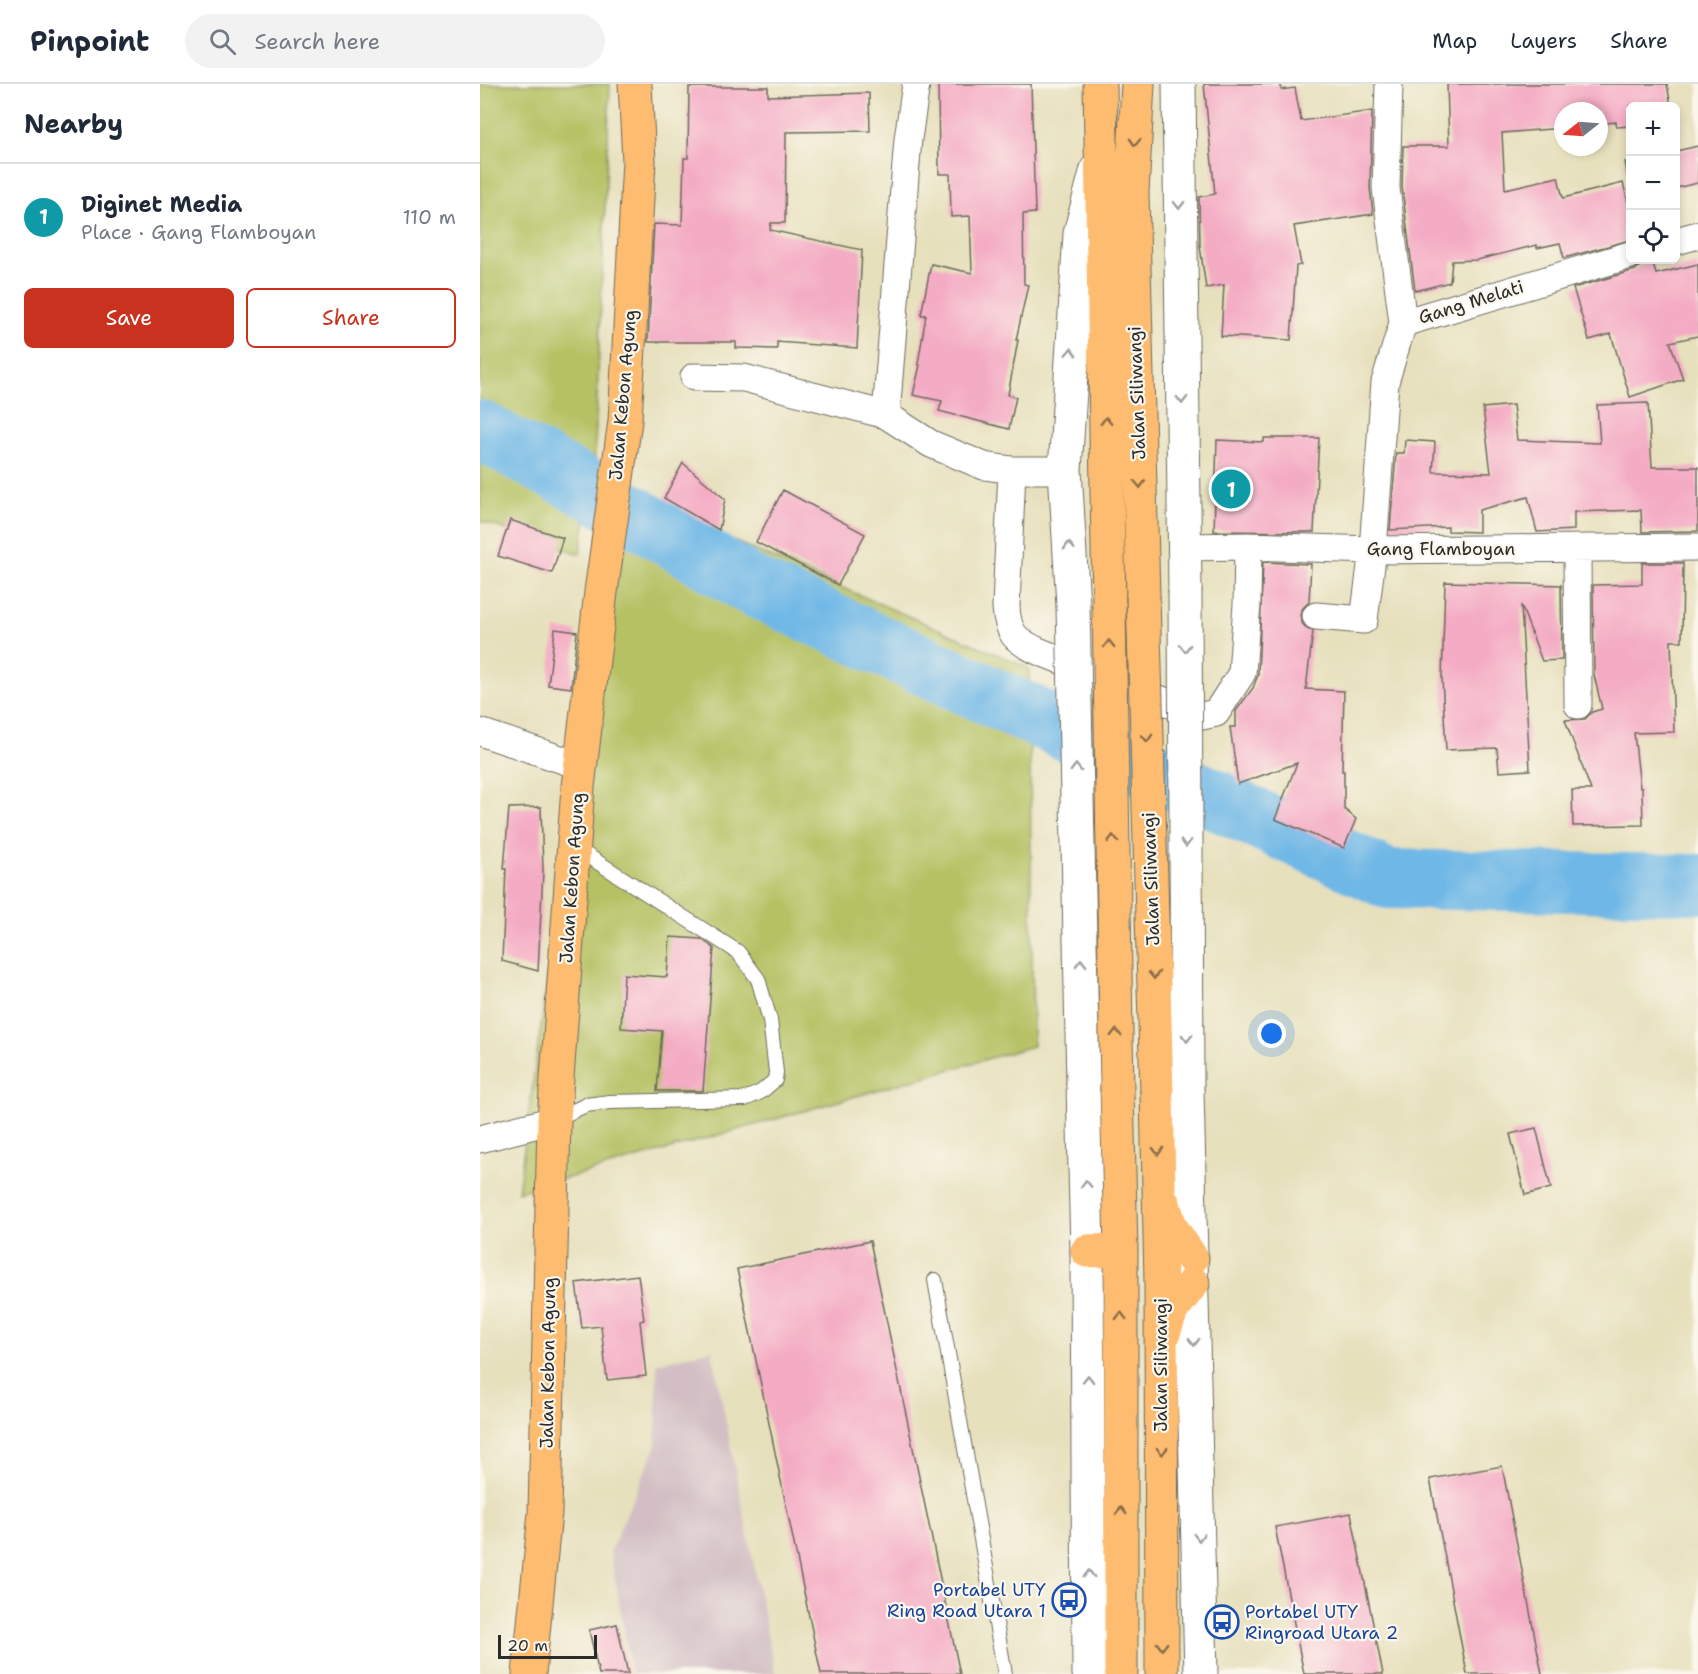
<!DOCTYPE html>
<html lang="en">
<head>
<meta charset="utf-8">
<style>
  body { margin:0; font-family:"Shantell Sans",sans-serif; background:#f2f2f3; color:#1f2937 }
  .controls { position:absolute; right:18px; top:18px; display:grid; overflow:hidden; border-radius:9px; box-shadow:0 3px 9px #0003 }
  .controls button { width:54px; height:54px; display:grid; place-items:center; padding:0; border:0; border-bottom:2px solid #e0e1e3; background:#fff; color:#1f2937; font:30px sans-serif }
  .compass { position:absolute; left:1074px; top:18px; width:54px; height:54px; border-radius:50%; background:#fff; box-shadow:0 3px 9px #0003; rotate:253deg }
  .scale { position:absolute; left:18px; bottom:15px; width:99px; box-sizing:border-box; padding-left:6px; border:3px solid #2b2b2b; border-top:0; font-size:16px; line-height:21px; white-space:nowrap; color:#2b2b2b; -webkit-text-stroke:4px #fbf7ec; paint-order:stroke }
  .you { position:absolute; left:792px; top:950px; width:21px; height:21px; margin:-15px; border:4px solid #fff; border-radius:50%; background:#1a73e8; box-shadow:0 0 0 9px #1a73e833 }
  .badge { display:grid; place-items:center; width:39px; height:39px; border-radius:50%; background:#c8321e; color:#fff; font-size:20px; font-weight:700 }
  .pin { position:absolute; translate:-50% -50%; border:3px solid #fff; box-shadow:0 2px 6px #0006 }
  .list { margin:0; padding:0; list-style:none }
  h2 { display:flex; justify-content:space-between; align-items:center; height:78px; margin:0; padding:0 24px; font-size:26px }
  h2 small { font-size:20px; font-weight:400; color:#747a83 }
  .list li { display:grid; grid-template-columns:39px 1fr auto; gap:18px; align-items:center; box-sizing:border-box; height:108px; padding:0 24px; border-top:2px solid #e0e1e3 }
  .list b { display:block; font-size:22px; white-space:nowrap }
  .list p { margin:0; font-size:20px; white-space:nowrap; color:#747a83 }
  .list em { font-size:20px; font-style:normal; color:#747a83 }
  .actions { display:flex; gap:12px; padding:18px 24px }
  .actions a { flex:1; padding:14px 0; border:2px solid #c8321e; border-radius:9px; text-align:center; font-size:21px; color:#c8321e }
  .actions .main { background:#c8321e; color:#fff }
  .icon { flex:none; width:33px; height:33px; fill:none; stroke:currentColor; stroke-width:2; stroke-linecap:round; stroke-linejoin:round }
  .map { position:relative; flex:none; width:1218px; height:1590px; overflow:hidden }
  header { display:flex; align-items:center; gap:36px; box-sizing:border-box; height:84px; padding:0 30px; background:#fff; border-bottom:2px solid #e0e1e3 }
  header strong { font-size:28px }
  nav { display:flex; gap:33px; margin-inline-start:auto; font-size:21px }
  .search { width:420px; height:54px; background:#f2f2f3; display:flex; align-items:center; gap:15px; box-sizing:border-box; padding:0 21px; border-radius:33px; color:#747a83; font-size:22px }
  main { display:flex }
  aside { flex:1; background:#fff }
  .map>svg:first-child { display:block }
</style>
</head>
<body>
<header>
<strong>Pinpoint</strong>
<div class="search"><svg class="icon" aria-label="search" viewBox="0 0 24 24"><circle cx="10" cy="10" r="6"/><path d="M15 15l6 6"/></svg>Search here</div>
<nav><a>Map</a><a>Layers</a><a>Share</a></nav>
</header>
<main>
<aside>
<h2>Nearby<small></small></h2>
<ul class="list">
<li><span class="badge" style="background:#0f9aa8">1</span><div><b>Diginet Media</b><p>Place · Gang Flamboyan</p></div><em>110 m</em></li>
</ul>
<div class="actions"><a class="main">Save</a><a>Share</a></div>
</aside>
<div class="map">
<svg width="1218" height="1590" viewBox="0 0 1218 1590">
  <rect width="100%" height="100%" fill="#fbf7ec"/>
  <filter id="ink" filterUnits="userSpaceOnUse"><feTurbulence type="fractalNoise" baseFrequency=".0167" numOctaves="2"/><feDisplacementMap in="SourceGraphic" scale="12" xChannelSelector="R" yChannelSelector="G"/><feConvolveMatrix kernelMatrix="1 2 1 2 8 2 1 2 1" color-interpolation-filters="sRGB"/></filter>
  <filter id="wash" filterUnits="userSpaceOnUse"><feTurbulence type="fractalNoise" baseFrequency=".008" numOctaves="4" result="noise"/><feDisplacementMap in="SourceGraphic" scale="24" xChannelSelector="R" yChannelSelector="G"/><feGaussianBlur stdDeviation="1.35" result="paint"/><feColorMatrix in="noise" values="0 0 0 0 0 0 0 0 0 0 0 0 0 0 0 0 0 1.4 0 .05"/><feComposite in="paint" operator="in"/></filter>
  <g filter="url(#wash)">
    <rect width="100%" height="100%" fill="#e7e0bd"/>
    <path fill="#d2bec4" d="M232 1266 295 1590H152L130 1467 176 1363 177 1279Z"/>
    <path fill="#b5c163" stroke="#707647" stroke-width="1.5" d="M0 0H130L114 387 100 470 0 437Z
      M135 406 549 584 553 962 38 1108Z"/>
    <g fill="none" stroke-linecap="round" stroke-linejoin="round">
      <path stroke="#6eb7e6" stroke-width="60" d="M0 346 118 410 274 503 908 795 1218 800"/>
    </g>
    <g id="blocks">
      <path fill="#f4abc4" d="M458 0H551L555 129 543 130 544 200 548 201 536 256H538L528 311 536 313 529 345 459 327 462 317 433 311 440 281 438 280 446 231H441L451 180 492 189 490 132 471 133 470 90H459Z
        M724 0H801V6L815 4 821 37 892 27 890 104 893 130 814 142 821 181 816 182 811 256 741 252 744 201 726 204 720 162 719 113 735 110Z
        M967 0H1187L1191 22H1150V42L1137 43 1136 38 1119 40V27H1083V44L1022 49 1025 105 1078 93 1083 114 1143 99 1150 126V156L1084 174 1080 159 1057 164V161L997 176 972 177 970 198 935 207 922 103 923 62H969Z
        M209 3H288V12L389 9 390 47 306 48 305 139H291L290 146 382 166 377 264 297 258V265L256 264V258H168L174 140 202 141 204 74H208Z
        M1218 62V99L1196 104V67Z
        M1150 77V104L1145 78Z
        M1172 177 1176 190 1218 180V252L1190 258 1203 295 1150 313 1131 250 1109 256 1093 204 1155 186 1162 180Z
        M1168 319 1172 383H1218V447L1162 448 1161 426 1094 428V446L1057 448 1048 413 999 426V448L968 447V443L910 446 916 369H924L925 356 955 358 953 388 1011 389 1003 324 1033 321 1037 356 1120 359 1117 321Z
        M784 354H839L834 448 734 447 737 356 784 358Z
        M203 379 245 415 239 446 184 414Z
        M303 406 385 450 358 501 276 458Z
        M30 436 83 454 72 489 18 472Z
        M783 478 831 480 829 518 823 524 820 531 822 539 827 545 833 547 826 605 864 607 862 687H864V725L876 735 864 764 795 735 817 679 758 700 750 643H756V627L773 604 778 591Z
        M1162 479H1203L1202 557H1191L1194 648 1154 649 1160 704H1162L1163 741 1093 742 1092 706H1111L1085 636 1105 635 1112 628 1122 625 1114 591 1113 501 1162 500Z
        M965 498 1081 501 1082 576 1062 577 1041 521 1050 686 1019 688 1017 664 966 666 962 594Z
        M75 545 97 548 91 604 68 601Z
        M61 723 63 787 58 887 22 877 26 785H24L29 724Z
        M190 853 221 855 234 864 223 1007H177L182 947 141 944 144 890 187 893Z
        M1056 1044 1071 1104 1045 1111 1030 1050Z
        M390 1157 480 1590H341L257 1185Z
        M158 1191 164 1236 160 1237 166 1292 127 1296 121 1242 102 1244 96 1199Z
        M1022 1382 1062 1590H987L950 1395Z
        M871 1429 903 1590H824L795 1443Z
        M137 1540 148 1590H119L109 1546Z"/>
    </g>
  </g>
  <g filter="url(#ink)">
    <use href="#blocks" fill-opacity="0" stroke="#6d6a5e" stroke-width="1.5"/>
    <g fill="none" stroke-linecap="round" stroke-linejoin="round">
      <defs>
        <path id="service" d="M76 1035 106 1021 130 1018 265 1015 281 1008 295 996 296 988 290 936 278 895 258 868 94 763
          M455 1196 525 1590"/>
        <path id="minor" d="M436 0 428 55 406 331 451 360 504 382 532 386H585
          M909 0 906 104 923 239 1150 171
          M1196 157 1218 151
          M214 293 264 294 406 331
          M532 386 526 523C528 549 534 556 558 567L722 632 736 629 762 589 767 520 768 462
          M704 463 768 462 893 466 1218 463
          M1097 465 1098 621
          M836 532 884 536 893 466 905 298 923 239
          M0 648 101 682
          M0 1055 74 1036"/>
        <path id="tertiary" d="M699 0 705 505
          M593 521 585 386 600 150 617 85
          M603 1000 607 1167 609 1590
          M707 1006 721 1590"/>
        <path id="primary" d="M49 1590 65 1429 74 1036 98 703 121 508 145 337 159 77 155 0"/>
        <path id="trunk" d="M620 0 629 521
          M658 0 652 108 663 512
          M637 1008 641 1166V1590
          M677 1009 681 1199 682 1590
          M684 1120 691 1143 712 1174
          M607 1167 641 1166
          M684 1249 692 1226 713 1199"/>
      </defs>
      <use href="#service" stroke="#6d6a5e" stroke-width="16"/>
      <use href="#minor" stroke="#6d6a5e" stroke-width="29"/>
      <use href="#tertiary" stroke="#6d6a5e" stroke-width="35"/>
      <use href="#primary" stroke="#6d6a5e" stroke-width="35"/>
      <use href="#trunk" stroke="#6d6a5e" stroke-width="35"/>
      <use href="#service" stroke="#fff" stroke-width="14"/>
      <use href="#minor" stroke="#fff" stroke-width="27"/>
      <use href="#tertiary" stroke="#fff" stroke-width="33"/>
      <use href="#primary" stroke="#fdbc6f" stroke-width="33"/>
      <use href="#trunk" stroke="#fdbc6f" stroke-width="33"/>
      <defs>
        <path id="tertiary-bridge" d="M705 505 707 1006
          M593 521 603 1000"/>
        <path id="trunk-bridge" d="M663 512 677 1009
          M629 521 637 1008"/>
      </defs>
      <use href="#tertiary-bridge" stroke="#6d6a5e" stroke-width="35" stroke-linecap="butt"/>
      <use href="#trunk-bridge" stroke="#6d6a5e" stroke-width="35" stroke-linecap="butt"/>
      <use href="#tertiary-bridge" stroke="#fff" stroke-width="33"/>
      <use href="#trunk-bridge" stroke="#fdbc6f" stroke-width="33"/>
    </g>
    <defs><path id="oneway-chevron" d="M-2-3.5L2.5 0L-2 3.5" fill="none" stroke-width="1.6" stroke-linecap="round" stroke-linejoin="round" transform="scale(1.5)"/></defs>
    <g stroke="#8a6c4a">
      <use href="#oneway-chevron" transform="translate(655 58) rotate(93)"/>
      <use href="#oneway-chevron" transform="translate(626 337) rotate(-91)"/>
      <use href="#oneway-chevron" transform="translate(660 400) rotate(88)"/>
      <use href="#oneway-chevron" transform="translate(629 560) rotate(-91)"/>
      <use href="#oneway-chevron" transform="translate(667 654) rotate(88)"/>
      <use href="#oneway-chevron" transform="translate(633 755) rotate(-91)"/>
      <use href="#oneway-chevron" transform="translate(674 891) rotate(88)"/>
      <use href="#oneway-chevron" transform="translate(636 949) rotate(-91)"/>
      <use href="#oneway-chevron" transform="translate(678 1067) rotate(89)"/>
      <use href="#oneway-chevron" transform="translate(641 1232) rotate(-90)"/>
      <use href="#oneway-chevron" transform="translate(682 1367) rotate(90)"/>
      <use href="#oneway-chevron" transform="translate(641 1427) rotate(-90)"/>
      <use href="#oneway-chevron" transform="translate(682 1562) rotate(90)"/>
    </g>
    <g stroke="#a0a0a0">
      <use href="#oneway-chevron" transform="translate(699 121) rotate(89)"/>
      <use href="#oneway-chevron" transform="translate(591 268) rotate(-87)"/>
      <use href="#oneway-chevron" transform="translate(702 316) rotate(89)"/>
      <use href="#oneway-chevron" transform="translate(589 462) rotate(-93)"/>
      <use href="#oneway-chevron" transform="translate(705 564) rotate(90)"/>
      <use href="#oneway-chevron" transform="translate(596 684) rotate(-91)"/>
      <use href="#oneway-chevron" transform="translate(706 759) rotate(90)"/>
      <use href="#oneway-chevron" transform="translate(601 879) rotate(-91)"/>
      <use href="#oneway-chevron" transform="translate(707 954) rotate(90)"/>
      <use href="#oneway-chevron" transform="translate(606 1100) rotate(-92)"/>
      <use href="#oneway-chevron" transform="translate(714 1258) rotate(89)"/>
      <use href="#oneway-chevron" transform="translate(608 1295) rotate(-90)"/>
      <use href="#oneway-chevron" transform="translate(719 1453) rotate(89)"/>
      <use href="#oneway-chevron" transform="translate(609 1490) rotate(-90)"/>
    </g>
  </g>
  <defs>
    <symbol id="bus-ring" viewBox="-11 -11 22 22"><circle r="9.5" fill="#fbf7ec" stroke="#1a4fb4" stroke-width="1.5"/><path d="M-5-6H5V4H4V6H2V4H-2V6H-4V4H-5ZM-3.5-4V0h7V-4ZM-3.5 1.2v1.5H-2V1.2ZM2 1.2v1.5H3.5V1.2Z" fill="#1a4fb4"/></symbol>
  </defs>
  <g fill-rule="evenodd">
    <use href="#bus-ring" x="570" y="1497" width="38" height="38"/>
    <use href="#bus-ring" x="723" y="1519" width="38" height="38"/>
  </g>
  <g text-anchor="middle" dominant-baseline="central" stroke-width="4.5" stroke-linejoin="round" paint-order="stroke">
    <g font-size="18" fill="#2b2b2b" stroke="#fbf7ec">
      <text transform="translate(991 218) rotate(-17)">Gang Melati</text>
      <text transform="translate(657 309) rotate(-92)">Jalan Siliwangi</text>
      <text transform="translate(143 311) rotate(-85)">Jalan Kebon Agung</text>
      <text x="961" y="465">Gang Flamboyan</text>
      <text transform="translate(92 794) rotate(-86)">Jalan Kebon Agung</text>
      <text transform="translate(671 795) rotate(-92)">Jalan Siliwangi</text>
      <text transform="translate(68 1279) rotate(-89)">Jalan Kebon Agung</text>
      <text transform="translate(681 1281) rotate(-90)">Jalan Siliwangi</text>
    </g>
    <g font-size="18" fill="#164399" stroke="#fbf7ec" text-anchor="end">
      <text x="566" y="1506">Portabel UTY<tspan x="566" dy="21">Ring Road Utara 1</tspan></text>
      <text x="765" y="1528" text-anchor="start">Portabel UTY<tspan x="765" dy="21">Ringroad Utara 2</tspan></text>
    </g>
  </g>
</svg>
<div class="controls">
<button>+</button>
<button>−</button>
<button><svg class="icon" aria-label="locate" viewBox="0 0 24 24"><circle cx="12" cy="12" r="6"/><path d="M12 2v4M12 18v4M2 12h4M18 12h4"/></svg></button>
</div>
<svg class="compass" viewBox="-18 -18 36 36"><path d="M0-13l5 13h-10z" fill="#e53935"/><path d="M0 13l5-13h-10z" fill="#747a83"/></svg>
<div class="scale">20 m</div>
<div class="you"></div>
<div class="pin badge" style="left:751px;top:405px;background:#0f9aa8">1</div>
</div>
</main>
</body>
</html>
